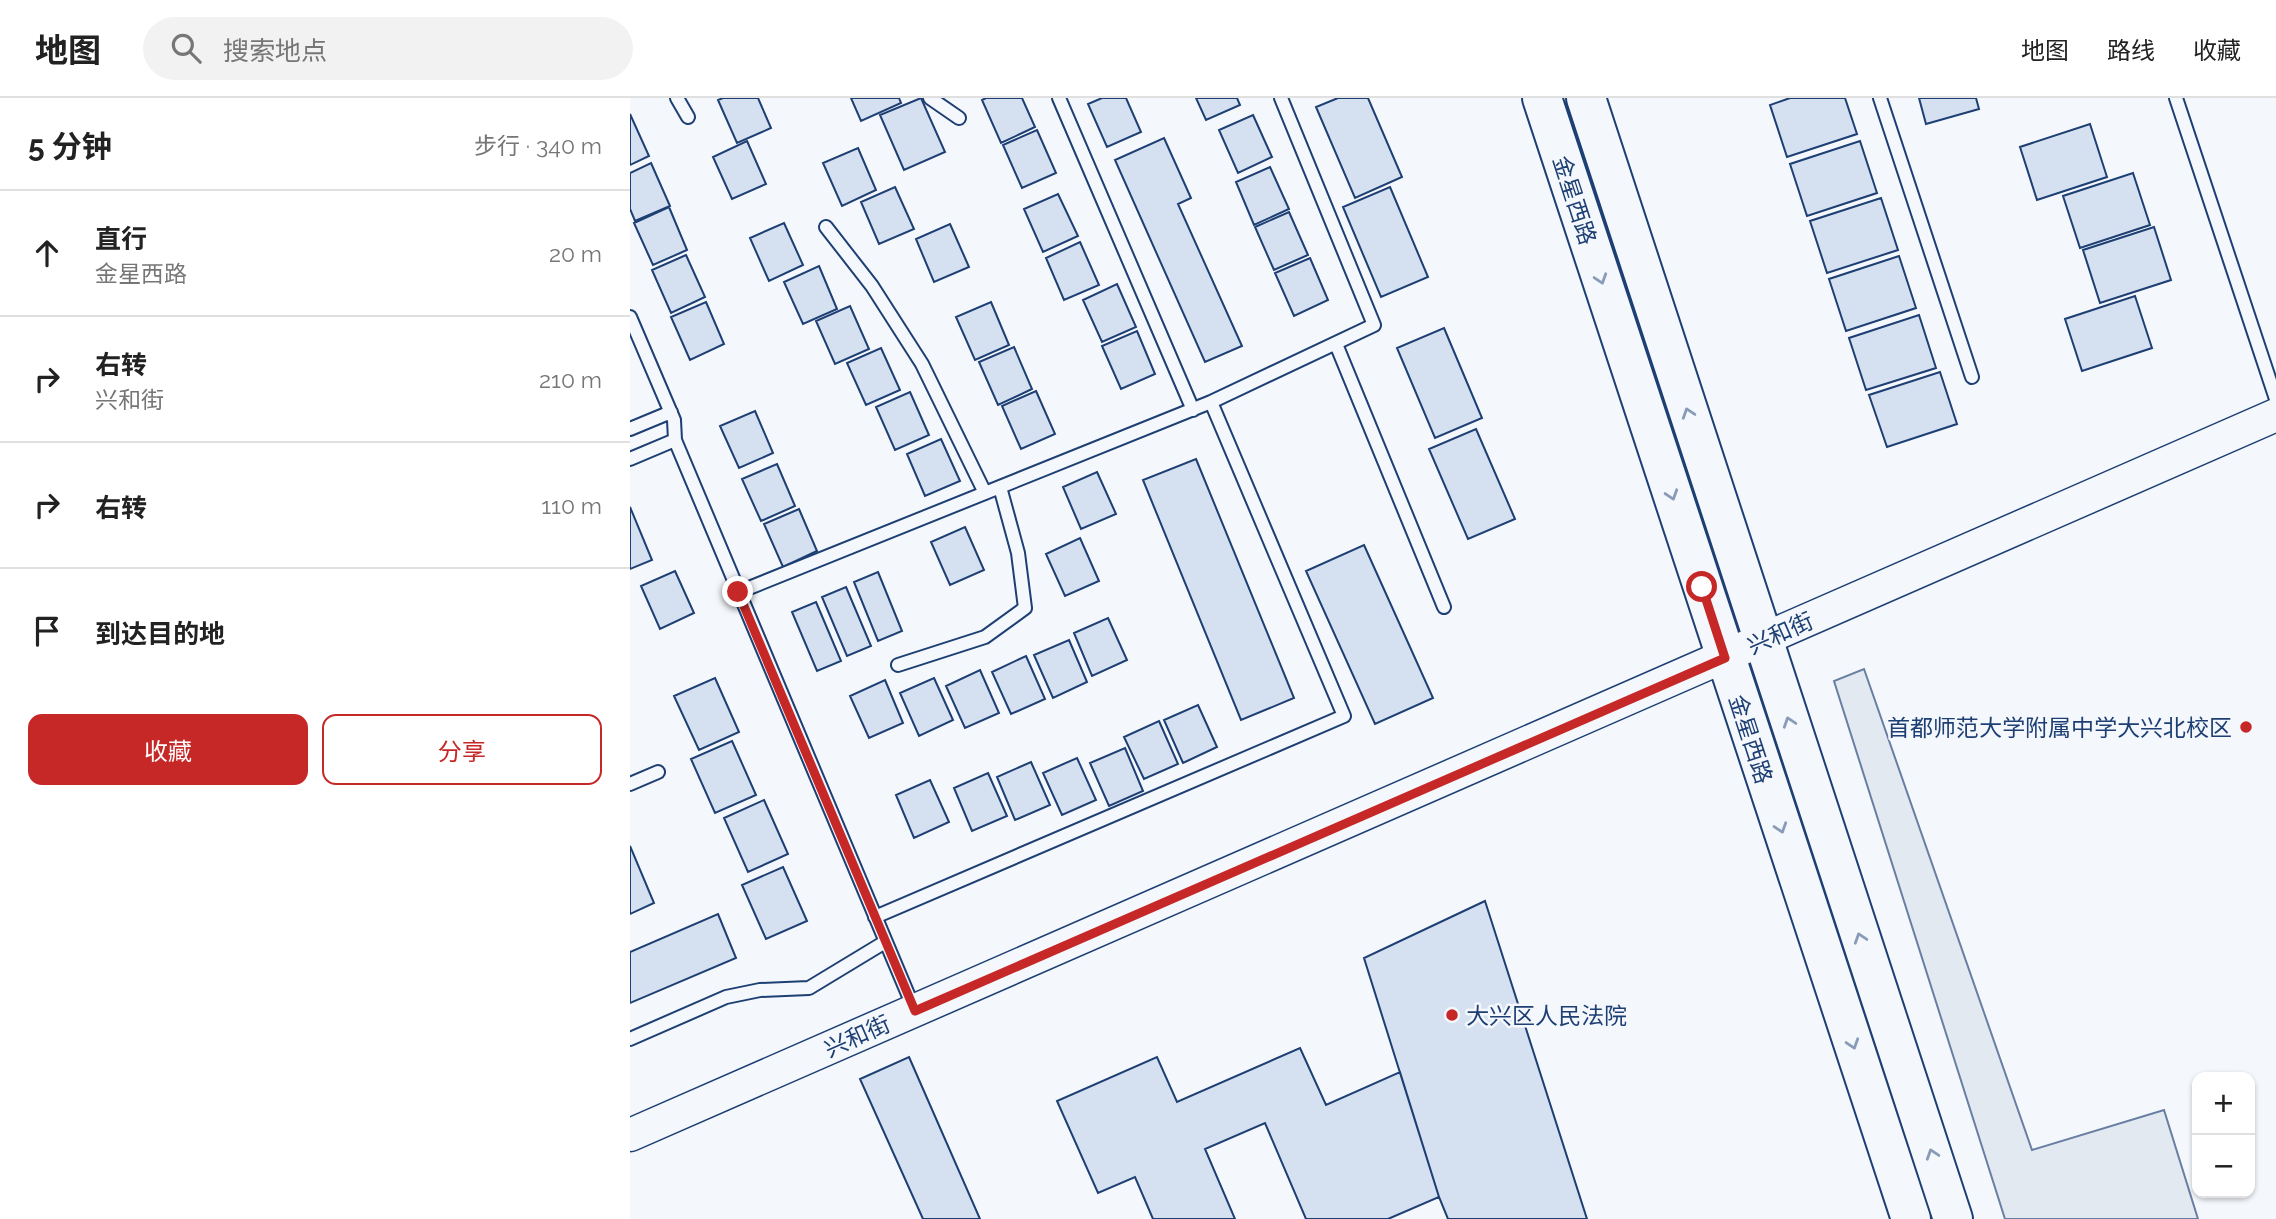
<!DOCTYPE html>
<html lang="zh">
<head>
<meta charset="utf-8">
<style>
  body { margin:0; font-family:Raleway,"Noto Sans SC",sans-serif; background:#f2f2f2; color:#222 }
  .controls { position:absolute; right:21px; bottom:21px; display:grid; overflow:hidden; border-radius:14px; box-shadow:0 2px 5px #0004 }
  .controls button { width:63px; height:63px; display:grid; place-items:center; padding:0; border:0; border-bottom:2px solid #e0e0e0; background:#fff; color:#222; font:35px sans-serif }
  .stop { position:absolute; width:21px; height:21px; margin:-16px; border:5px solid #c62828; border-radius:50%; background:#fff }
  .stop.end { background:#c62828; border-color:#fff; box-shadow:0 2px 7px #0008 }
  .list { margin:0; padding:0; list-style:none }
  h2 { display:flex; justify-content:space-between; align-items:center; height:91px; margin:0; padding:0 28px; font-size:30px }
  h2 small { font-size:23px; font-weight:400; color:#767676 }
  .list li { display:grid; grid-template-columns:46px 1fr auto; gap:21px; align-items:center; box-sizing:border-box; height:126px; padding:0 28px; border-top:2px solid #e0e0e0 }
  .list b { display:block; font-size:26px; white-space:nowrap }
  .list p { margin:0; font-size:23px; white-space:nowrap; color:#767676 }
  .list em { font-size:23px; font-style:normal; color:#767676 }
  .actions { display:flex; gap:14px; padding:21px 28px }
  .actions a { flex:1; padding:16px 0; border:2px solid #c62828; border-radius:14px; text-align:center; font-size:24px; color:#c62828 }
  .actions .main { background:#c62828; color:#fff }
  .icon { flex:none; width:38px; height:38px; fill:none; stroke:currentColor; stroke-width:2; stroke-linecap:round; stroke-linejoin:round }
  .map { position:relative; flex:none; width:1646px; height:1121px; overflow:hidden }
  header { display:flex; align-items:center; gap:42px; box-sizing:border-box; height:98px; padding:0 35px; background:#fff; border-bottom:2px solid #e0e0e0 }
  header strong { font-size:33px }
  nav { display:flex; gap:38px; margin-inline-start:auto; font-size:24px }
  .search { width:490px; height:63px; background:#f2f2f2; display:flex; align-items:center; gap:18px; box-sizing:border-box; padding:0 24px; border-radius:38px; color:#767676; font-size:26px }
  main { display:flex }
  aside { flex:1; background:#fff }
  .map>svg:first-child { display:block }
</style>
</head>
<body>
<header>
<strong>地图</strong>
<div class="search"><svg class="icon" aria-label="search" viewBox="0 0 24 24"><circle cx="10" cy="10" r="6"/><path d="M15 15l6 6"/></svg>搜索地点</div>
<nav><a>地图</a><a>路线</a><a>收藏</a></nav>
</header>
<main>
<aside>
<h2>5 分钟<small>步行 · 340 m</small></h2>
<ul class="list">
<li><svg class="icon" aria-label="ahead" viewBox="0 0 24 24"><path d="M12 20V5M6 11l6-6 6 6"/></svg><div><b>直行</b><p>金星西路</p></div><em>20 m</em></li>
<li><svg class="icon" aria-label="right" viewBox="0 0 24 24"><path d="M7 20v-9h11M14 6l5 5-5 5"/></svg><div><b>右转</b><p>兴和街</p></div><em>210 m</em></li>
<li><svg class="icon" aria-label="right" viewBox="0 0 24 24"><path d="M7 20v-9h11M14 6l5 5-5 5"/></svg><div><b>右转</b></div><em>110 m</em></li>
<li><svg class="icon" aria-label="arrive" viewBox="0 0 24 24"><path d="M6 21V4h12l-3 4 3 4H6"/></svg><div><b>到达目的地</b></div></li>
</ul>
<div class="actions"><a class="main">收藏</a><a>分享</a></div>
</aside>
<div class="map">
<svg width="1646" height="1121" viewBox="0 0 1646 1121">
  <rect width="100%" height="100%" fill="#f4f7fb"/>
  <path fill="#e3e9f0" stroke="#687fa3" stroke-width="2" d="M1234 571 1402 1052 1534 1012 1568 1121H1375L1204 583Z"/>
  <path fill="#d5e0f0" stroke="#1d3f73" stroke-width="2" d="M93 0H128L141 30 107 45 88 2Z
    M221 0H269L271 5 231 23Z
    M291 0 315 54 274 72 250 17Z
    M356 0H392L405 29 371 45 352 2Z
    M472 0H496L511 34 477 49 458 6Z
    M566 0H607L610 7 576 22Z
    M708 0H738L772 79 725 100 686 9Z
    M1160 0H1215L1227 36 1157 59 1140 7Z
    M1289 0H1346L1349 11 1296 26Z
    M0 16 19 58 0 67Z
    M623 17 642 59 608 75 589 32Z
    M1460 26 1477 79 1407 102 1390 49Z
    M407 32 426 75 392 90 373 47Z
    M534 40 561 100 548 106 612 248 575 264 485 62Z
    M117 43 136 86 102 101 83 59Z
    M1230 43 1247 95 1177 118 1160 66Z
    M228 50 246 92 212 108 193 65Z
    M21 65 40 108 5 123 0 111V75Z
    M640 69 659 111 624 127 606 84Z
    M1503 75 1520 127 1450 150 1433 98Z
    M265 89 284 131 249 146 231 104Z
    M760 89 798 179 751 199 713 109Z
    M428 96 448 138 413 154 394 111Z
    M1251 100 1268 152 1197 175 1180 123Z
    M39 109 57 152 23 167 4 125Z
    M659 114 678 157 644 172 625 129Z
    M154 125 173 167 139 183 120 140Z
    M320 126 339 169 304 184 286 141Z
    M1524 129 1541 182 1470 205 1453 152Z
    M450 144 469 187 434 202 416 160Z
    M56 157 75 199 41 215 22 172Z
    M1269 158 1286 210 1216 233 1199 181Z
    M680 160 698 202 664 218 645 175Z
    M189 168 207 211 173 226 154 184Z
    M487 186 506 229 472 244 453 202Z
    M1505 198 1522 250 1452 273 1435 221Z
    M76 204 94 246 60 262 41 219Z
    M361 204 379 247 345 262 326 219Z
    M220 208 239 251 205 266 186 223Z
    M1289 217 1306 270 1236 292 1219 240Z
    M814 230 852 320 805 340 767 250Z
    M507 233 525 276 491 291 472 248Z
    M384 249 402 291 368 307 349 264Z
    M251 250 270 292 236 307 217 265Z
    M1310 274 1327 326 1257 349 1239 297Z
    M406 293 425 336 391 351 372 308Z
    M280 294 299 337 265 352 246 309Z
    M125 313 143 355 109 370 90 328Z
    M846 331 885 421 838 441 799 351Z
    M311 341 330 383 295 398 277 356Z
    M566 361 664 600 611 622 513 382Z
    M147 366 165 408 131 423 112 381Z
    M467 374 486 416 451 431 433 389Z
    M0 409 22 462 0 471Z
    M169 411 187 453 153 469 134 426Z
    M335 429 354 472 320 487 301 444Z
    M450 440 469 483 435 498 416 456Z
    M734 447 803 600 745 626 676 473Z
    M45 473 64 515 30 531 11 488Z
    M248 474 272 533 248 543 224 484Z
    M216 489 241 548 217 558 192 499Z
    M186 504 211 563 187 573 162 514Z
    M478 520 497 562 462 578 444 535Z
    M439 542 457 584 423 600 404 557Z
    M396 558 415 601 381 616 362 574Z
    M350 572 369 615 335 630 316 588Z
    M85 580 109 634 69 652 44 598Z
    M304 580 323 622 289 638 270 595Z
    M255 582 273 625 239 640 220 598Z
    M568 607 587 649 553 665 534 622Z
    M529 623 548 666 514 681 494 639Z
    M102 643 126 697 85 715 61 661Z
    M495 650 513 693 479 708 460 665Z
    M447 660 466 702 432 717 413 675Z
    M401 664 420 707 385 722 367 679Z
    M358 675 377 718 342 733 324 690Z
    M300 682 319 724 284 740 266 697Z
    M134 702 158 756 118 774 94 720Z
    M0 748 24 805 0 816Z
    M153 769 177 823 136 841 112 787Z
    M855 803 957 1121H818L809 1099 734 860Z
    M88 816 106 860 0 905V854Z
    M670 950 696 1007 770 974 809 1099 758 1121H676L635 1025 575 1051 605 1121H523L505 1079 468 1095 427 1003 527 959 547 1004Z
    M279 959 350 1121H293L230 981Z"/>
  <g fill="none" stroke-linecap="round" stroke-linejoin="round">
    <defs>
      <path id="service" d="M47 0 58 19
        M300 0 329 20
        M429 0 563 312
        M1250 0 1342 279
        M1546 0 1646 301
        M196 129 242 188 292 266 355 395
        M0 219 44 322 45 342
        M706 246 814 509
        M0 331 41 314
        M0 361 45 342 285 913
        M109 494 581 304 744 227 651 0
        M268 567 355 539 395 510 388 455 370 389
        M0 686 28 674
        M245 819 714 618 581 304
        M0 941 96 899 130 892 179 890 255 844"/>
      <path id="tertiary" d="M0 1037 1646 317"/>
      <path id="primary" d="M912 0 1281 1121
        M956 0 1323 1121"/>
    </defs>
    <use href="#service" stroke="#1d3f73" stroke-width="16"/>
    <use href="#tertiary" stroke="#1d3f73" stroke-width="35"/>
    <use href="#primary" stroke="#1d3f73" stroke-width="42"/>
    <use href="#service" stroke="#f4f7fb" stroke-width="12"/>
    <use href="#tertiary" stroke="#f4f7fb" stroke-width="32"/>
    <use href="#primary" stroke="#f4f7fb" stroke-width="38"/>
  </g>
  <defs><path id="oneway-chevron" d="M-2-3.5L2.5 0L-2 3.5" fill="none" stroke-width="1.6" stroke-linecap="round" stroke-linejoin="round" transform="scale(1.75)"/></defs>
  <g stroke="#889bb7">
    <use href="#oneway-chevron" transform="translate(971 181) rotate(72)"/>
    <use href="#oneway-chevron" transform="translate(1058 315) rotate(-108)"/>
    <use href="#oneway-chevron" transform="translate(1042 397) rotate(72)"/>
    <use href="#oneway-chevron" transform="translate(1159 624) rotate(-108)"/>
    <use href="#oneway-chevron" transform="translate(1151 730) rotate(72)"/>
    <use href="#oneway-chevron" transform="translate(1230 840) rotate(-108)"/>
    <use href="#oneway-chevron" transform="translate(1223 946) rotate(72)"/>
    <use href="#oneway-chevron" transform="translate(1302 1056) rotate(-108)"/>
  </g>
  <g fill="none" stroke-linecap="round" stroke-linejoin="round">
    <path stroke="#c62828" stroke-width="9" d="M108 494 285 913 1095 560 1072 489"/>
  </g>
  <g fill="#c62828" stroke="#f4f7fb" stroke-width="2.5">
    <circle cx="1616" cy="629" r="7"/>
    <circle cx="822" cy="917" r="7"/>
  </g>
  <g text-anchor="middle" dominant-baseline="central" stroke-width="5" stroke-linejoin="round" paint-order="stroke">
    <g font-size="23" fill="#1d3f73" stroke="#f4f7fb">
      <text transform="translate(945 102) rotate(72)">金星西路</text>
      <text transform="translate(1150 535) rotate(-24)">兴和街</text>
      <text transform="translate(1121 641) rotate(72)">金星西路</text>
      <text transform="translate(227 938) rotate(-24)">兴和街</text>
    </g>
    <g font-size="23" fill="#1d3f73" stroke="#f4f7fb" text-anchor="end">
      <text x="1602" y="629">首都师范大学附属中学大兴北校区</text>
      <text x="836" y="917" text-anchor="start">大兴区人民法院</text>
    </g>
  </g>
</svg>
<div class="controls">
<button>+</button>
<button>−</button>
</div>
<div class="stop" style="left:1072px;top:489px"></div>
<div class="stop end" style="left:108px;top:494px"></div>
</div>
</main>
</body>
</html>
